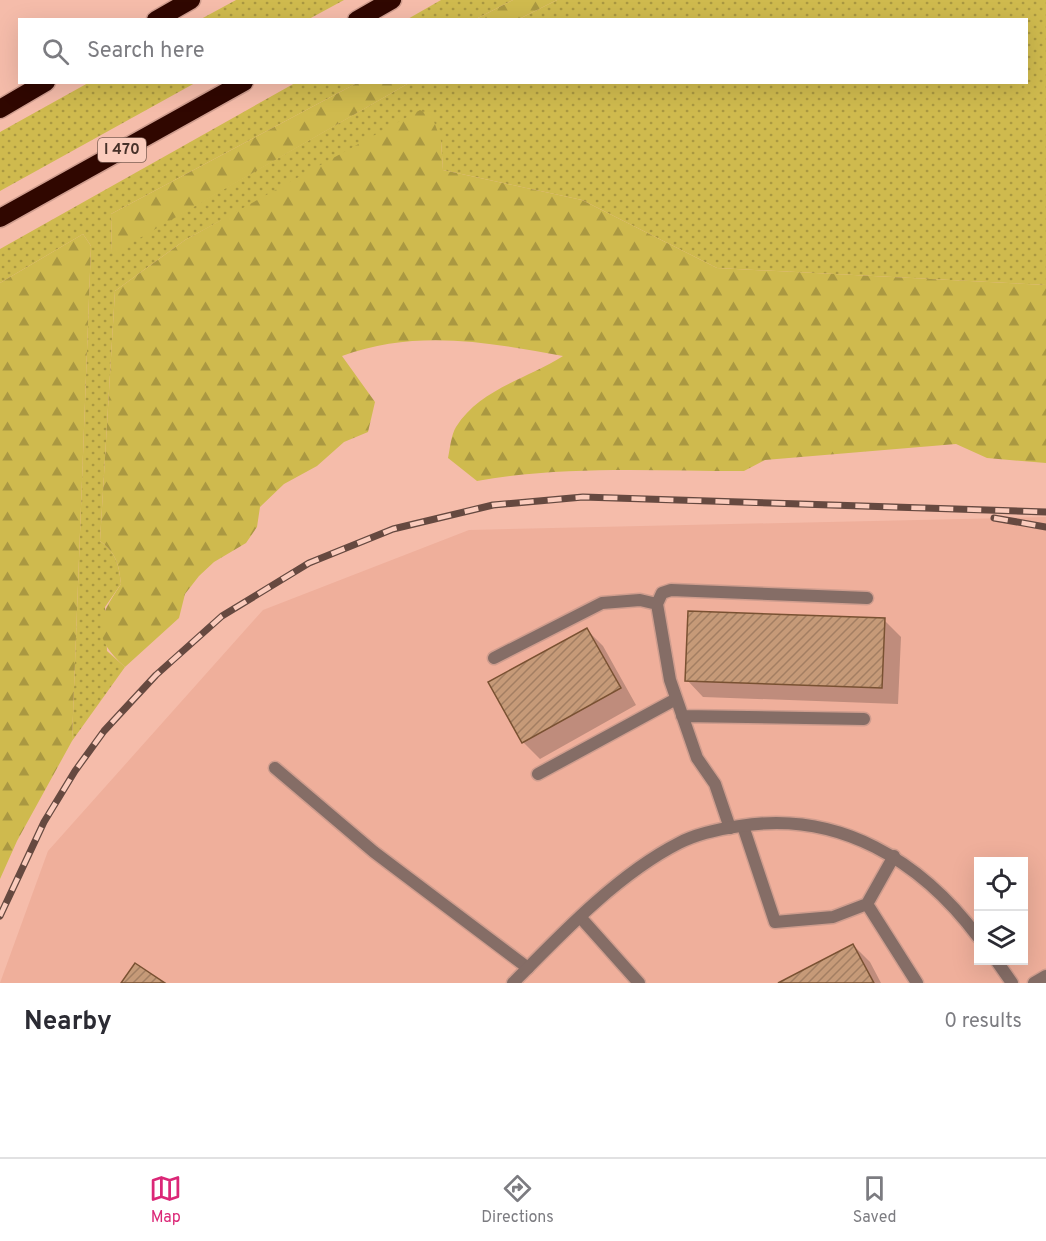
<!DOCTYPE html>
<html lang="en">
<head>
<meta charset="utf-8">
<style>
  body { margin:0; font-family:Overpass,sans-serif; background:#f2f2f3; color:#2b2b33 }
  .controls { position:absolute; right:18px; bottom:18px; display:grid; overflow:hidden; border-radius:0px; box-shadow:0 6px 24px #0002 }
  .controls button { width:54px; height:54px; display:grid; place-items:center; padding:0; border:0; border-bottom:2px solid #e1e1e2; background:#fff; color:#2b2b33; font:30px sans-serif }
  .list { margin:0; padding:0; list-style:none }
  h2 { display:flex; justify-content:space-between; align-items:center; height:78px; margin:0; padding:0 24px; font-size:26px }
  h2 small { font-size:20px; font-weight:400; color:#7c7c81 }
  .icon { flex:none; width:33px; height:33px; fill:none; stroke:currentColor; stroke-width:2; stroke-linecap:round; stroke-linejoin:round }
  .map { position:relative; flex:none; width:1046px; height:983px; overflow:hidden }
  .search { position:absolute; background:#fff; box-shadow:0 6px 24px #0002; left:18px; right:18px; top:18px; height:66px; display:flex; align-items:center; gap:15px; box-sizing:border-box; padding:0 21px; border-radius:0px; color:#7c7c81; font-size:22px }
  .sheet { height:174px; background:#fff }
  nav { display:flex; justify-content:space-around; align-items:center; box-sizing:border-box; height:84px; border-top:2px solid #e1e1e2; background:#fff; font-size:16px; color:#7c7c81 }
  nav a { display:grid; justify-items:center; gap:3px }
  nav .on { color:#db2777 }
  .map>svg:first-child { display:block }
</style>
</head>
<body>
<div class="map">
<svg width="1046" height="983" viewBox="0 0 1046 983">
  <defs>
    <pattern id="grass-dots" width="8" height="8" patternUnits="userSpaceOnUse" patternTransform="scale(1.5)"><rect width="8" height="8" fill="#cfba4e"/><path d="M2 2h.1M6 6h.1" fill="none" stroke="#aa9841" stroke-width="1.8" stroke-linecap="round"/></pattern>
    <pattern id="forest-firs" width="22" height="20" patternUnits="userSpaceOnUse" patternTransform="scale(1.5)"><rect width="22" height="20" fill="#cfba4e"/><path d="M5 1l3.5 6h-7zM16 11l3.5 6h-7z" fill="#aa9841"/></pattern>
    <pattern id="building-hatch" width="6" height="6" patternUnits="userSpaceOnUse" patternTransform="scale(1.5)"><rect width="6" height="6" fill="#c69a78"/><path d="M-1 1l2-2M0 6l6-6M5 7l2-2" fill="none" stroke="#a37e62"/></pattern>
  </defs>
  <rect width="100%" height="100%" fill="#f5bcaa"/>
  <path fill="#efaf9b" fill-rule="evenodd" d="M1046 517V983H0L48 851 263 610 469 530ZM978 862H1024V960H978Z"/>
  <path fill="url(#grass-dots)" d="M236 0H344L309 19H201Z
    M441 0H513L476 19 406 20Z
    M557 0H1046V285L717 268 582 200 443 170 441 141 220 221 185 240 115 291 100 541C116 553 119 564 121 584L105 607 107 651 125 667 72 741 91 246 83 234 0 283V249L295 83H357L111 214 112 253 409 83 1026 82V20L519 19Z
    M88 83H195L0 191V132Z"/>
  <path fill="url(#forest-firs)" d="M513 0H557L519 19H476Z
    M357 83H409L112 254 111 214Z
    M420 110 432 116 441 141 443 170 582 200 717 268 1046 285V463L987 458 956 444 765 460 744 471C655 471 565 465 477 481L448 458C450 449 451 435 456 427 480 389 527 379 563 356 487 342 416 329 342 356L375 402 368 432 344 442 317 466 284 484 260 507 257 527 246 543 214 562 199 576 185 594 179 618 125 667C90 635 97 620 121 584 119 564 116 553 100 541L115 291 185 240Z
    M83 234 91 246 72 741 17 841 0 879V283Z"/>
  <path fill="#0003" d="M884 620 901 637 898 704 703 697 687 680Z
    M587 630 603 646 636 705 540 759 523 742Z
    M853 945 870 962 881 983H781Z"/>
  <path fill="url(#building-hatch)" stroke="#795132" stroke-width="1.5" d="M688 611 885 618 882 688 685 681Z
    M587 628 621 688 522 743 488 682Z
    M853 944 874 983H778Z
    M135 963 165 983H121Z"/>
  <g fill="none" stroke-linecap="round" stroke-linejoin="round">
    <defs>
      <path id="service" d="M494 658 602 603 640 600 657 604
        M682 716 864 719
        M275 768 374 852 528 968
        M538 774 676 699
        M743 826 775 922 833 917 867 904 894 856
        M730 828 715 784 697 758 670 680 657 604 662 593 671 590 867 598
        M867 904 917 983
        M581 918 639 983
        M1034 983 1046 976"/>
      <path id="minor" d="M996 960 1012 983
        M513 983C561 934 618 874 679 843 698 833 719 829 740 826 839 810 921 861 978 937"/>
      <path id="motorway" d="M156 20 191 0
        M357 20 392 0
        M0 109 46 82
        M0 218 244 82"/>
    </defs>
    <use href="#service" stroke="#cf9d8e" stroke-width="15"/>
    <use href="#minor" stroke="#cf9d8e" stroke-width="15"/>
    <use href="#motorway" stroke="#cf9d8e" stroke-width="21"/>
    <use href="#service" stroke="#856d66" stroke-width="12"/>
    <use href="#minor" stroke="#856d66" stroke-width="12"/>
    <use href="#motorway" stroke="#300700" stroke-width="18"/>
    <defs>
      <path id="rail" d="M994 518 1046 527
        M0 916 44 822 75 771 104 731 156 675 222 616 309 563 393 529 493 505 583 497 1046 512"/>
    </defs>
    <use href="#rail" stroke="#664940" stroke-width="7"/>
    <use href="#rail" stroke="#fbccbd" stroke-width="4.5" stroke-dasharray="14" stroke-linecap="butt"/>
  </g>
  <g text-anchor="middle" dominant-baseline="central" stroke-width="5" stroke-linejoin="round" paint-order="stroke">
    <rect fill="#fbccbd" stroke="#7d6055" stroke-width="1.5" x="98" y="138" width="48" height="24" rx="4.5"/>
    <g font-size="15" font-weight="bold" fill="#473129">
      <text x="122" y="150">I 470</text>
    </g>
  </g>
</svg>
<div class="controls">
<button><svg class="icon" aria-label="locate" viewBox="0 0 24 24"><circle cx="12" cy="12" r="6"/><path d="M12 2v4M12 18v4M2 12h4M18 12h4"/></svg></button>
<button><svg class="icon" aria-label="layers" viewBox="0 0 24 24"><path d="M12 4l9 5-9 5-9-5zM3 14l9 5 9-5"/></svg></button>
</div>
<div class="search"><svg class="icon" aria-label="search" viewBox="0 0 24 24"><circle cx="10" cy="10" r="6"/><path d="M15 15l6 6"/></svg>Search here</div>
</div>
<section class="sheet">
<h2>Nearby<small>0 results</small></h2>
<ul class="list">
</ul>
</section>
<nav>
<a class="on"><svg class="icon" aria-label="map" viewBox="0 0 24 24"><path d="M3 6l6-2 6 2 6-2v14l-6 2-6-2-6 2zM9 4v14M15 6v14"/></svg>Map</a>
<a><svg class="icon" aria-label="directions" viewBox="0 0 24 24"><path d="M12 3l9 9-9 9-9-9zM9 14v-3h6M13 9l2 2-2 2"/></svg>Directions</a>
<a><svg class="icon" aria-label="saved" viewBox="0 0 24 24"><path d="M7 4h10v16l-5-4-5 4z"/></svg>Saved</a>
</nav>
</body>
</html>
